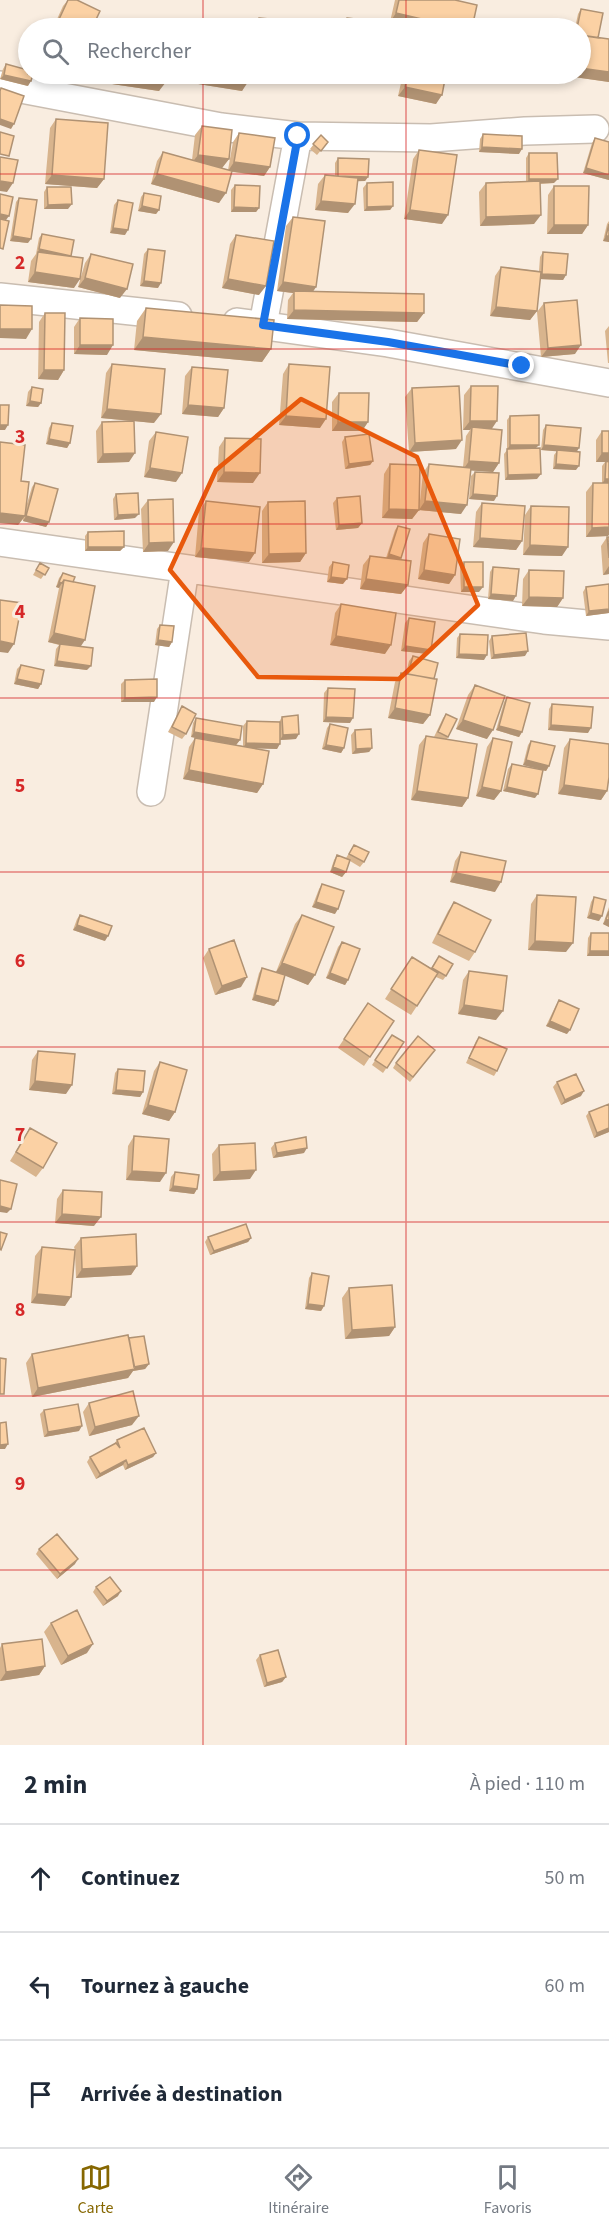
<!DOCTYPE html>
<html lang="fr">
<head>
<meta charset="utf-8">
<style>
  body { margin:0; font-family:"Source Sans 3",sans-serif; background:#f6f6f7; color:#1f2937 }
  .stop { position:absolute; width:18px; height:18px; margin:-14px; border:4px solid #1a73e8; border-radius:50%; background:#fff }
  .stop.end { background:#1a73e8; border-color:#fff; box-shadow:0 2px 6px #0008 }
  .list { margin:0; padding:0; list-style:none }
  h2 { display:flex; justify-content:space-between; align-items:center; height:78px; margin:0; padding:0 24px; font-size:26px }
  h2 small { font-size:20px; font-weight:400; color:#747a83 }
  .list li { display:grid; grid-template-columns:39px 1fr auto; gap:18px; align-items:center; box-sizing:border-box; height:108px; padding:0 24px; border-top:2px solid #e0e1e3 }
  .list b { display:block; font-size:22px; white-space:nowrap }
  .list em { font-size:20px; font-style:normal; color:#747a83 }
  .icon { flex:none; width:33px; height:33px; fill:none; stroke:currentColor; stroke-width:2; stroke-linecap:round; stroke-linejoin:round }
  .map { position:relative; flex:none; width:609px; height:1745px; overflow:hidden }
  .search { position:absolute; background:#fff; box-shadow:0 3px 9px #0003; left:18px; right:18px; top:18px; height:66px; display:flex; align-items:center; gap:15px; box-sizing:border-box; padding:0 21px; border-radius:33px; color:#747a83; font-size:22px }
  .sheet { height:402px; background:#fff }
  nav { display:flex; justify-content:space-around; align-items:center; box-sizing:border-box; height:84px; border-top:2px solid #e0e1e3; background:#fff; font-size:16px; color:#747a83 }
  nav a { display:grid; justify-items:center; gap:3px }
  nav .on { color:#866701 }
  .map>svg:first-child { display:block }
</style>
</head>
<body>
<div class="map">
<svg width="609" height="1745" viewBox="0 0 609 1745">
  <rect width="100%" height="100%" fill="#f9ede0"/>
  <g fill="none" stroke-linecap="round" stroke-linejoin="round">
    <defs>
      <path id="street" d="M0 85 221 127 298 136 431 138 525 131 595 129
        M0 297 178 316
        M237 322 388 343 609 383
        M263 325 298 136
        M0 542 544 620 609 626
        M151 792 185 569"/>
    </defs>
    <use href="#street" stroke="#c9bdb1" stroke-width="30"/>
    <use href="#street" stroke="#fff" stroke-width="27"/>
  </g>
  <path fill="#d8b48d" d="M68 0H77L92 28H53L63 6Z
    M395 0H455L472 28H415L397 24V28H341L347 18 394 24 390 22Z
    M581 9 603 13 598 38 609 39V82L567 76V74H580V28H575L578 14Z
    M259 18 279 28H255L256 22Z
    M6 64 28 86 0 79 3 69Z
    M113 74H167L159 91 112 84Z
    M194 74H250L242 91 192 83Z
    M403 74H446L436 104 398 96Z
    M56 119 104 179 97 188 45 184 50 128Z
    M202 126 229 159 222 168 228 170 233 142 239 133 270 167 264 176 232 172 219 203 151 184 157 161 163 152 192 160 195 135Z
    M483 134 519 154 479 152 480 139Z
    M321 135 328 142 317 155 310 149Z
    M595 138 609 180 583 173 592 143Z
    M419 150 442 224 404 219 413 159Z
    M529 153 554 183 540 184 534 224 480 226 479 192 486 183 526 182V158Z
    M338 158 368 177 365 181H357L348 213 315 210 318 184 325 175 335 176V163Z
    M367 183 393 206 390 210 364 211 363 188Z
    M235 185 259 208 256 212H231V190Z
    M554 186 588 225 582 234H547L548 195Z
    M47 187 68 209H44V192Z
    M144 193 159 210 156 214 138 211 141 197Z
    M19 198 28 243 10 241 16 202Z
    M118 200 125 235 110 233 114 205Z
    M293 217 316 287 313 291 424 313 417 322 287 319 288 300 293 293 277 291 286 226Z
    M609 221V242L603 241 607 224Z
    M42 234 71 256 74 288 28 282 31 261 36 254 39 238Z
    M236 235 259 295 222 288 230 244Z
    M148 249 158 288 140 286 144 254Z
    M543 252 566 275 563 280 540 279 537 311 530 320 490 316 495 276 501 267 539 271 540 257Z
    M91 254 120 298 78 287 85 263Z
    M544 303 575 354 541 357 537 312Z
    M146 308 271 349 262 362 134 350 137 321Z
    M45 313 64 370 58 380 38 379 39 322Z
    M80 318 107 355 74 354V327Z
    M609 326V363H608L605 331Z
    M112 364 154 423 134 421 129 462 97 463 96 431 102 422 131 421 101 418 106 373Z
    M289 364 320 428 279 425 283 374Z
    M192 367 224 408 218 417 182 414 185 376Z
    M471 386 491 429 499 463 493 472 471 470 461 514 419 510 423 473 429 464 463 467 466 436 470 430H463L464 395Z
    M32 387 41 403 38 407 26 406 28 392Z
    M412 388 456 449 409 452 405 397Z
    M339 393 368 422 362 431H332V402Z
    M510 416 536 448 537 479 505 480 504 454 507 450V420Z
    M52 423 70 443 67 448 46 444 49 428Z
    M546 425 576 470 553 469 554 455 557 451 541 450 543 430Z
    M602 431H609L608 536 586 537V492L593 483H602V466L605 462H596V440Z
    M156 432 176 482 144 477 149 441Z
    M345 437 373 461 370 465 345 469 342 442Z
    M225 438 253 483 217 482 219 447Z
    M390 464 419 510 412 519 382 518 384 474Z
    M475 472 494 501 469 499 471 476Z
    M21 481 25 510 32 487 35 483 49 522 46 527 23 521V519L18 525Z
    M116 494 135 518 114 520 113 499Z
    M337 498 362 523 358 528 336 530 333 503Z
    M148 500 168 551 143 552 141 509Z
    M206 501 249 562 195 557 199 511Z
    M268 502 306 553 300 562 262 563V511Z
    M482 503 522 541 516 550 473 547 476 512Z
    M531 506 562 556 523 555 525 515Z
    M398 526 400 560 408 585 401 594 360 589 363 565 370 556 386 558 395 530Z
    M88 532 124 547 120 551H85V536Z
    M429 534 455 575 449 584 418 579 423 543Z
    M607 537H609V574L603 575 601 546Z
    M333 562 343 584 327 582 329 567Z
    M464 562 479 592H461L460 567Z
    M40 563 49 568 41 579 33 575Z
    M493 567 513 601 488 599 490 572Z
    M529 570 563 598 557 607 522 606 523 579Z
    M63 573 73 582 80 646 87 670 54 666 56 649 59 645 48 642 59 588 56 587 59 578Z
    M609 584V613L586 616 583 592 586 587Z
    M341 604 385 654 330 645 335 613Z
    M409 618 431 650 428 654 401 651 405 623Z
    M160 625 172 642 169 647 155 645 157 629Z
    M460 634 484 660 456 658 457 638Z
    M492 636 525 656 491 659 489 641Z
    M413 656 434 679 430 715 423 724 388 718 395 682 401 673 406 674 409 661Z
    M21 665 41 684 38 689 14 684 17 669Z
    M125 680 154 702H121V684Z
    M475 685 487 739 456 729 468 695Z
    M328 688 350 723 323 722 324 693Z
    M507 697 522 732 519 737 496 730 504 702Z
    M552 704 588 733 548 730 549 709Z
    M182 706 186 734 182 739 168 732Z
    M446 714 448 737 447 739 468 798 462 807 411 800 419 745 426 736 434 737 443 718Z
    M282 717 296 739 280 740 277 749 253 748 263 784 257 793 183 779 189 747 195 738 243 746V726L247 721 279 722Z
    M196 718 240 740 236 745 191 737 193 723Z
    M330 724 344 748 341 753 322 749 327 728Z
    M355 730 372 748 369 752 352 754 351 735Z
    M493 738 501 791 494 800 476 796 487 747Z
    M570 739 607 791 601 800 558 794 564 748Z
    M531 741 549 766 546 771 523 765 528 745Z
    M512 764 535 798 503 791 508 769Z
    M354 845 364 862 360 867 350 861 346 872 342 877 330 872 334 860 337 855 346 858Z
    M461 852 495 892 450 882 455 861Z
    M322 884 335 914 312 907 319 889Z
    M537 895 566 952 528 950 531 904Z
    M594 897 599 921 587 918 591 902Z
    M454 902 475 952 469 961 432 943 448 911Z
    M609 907V927L603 924Z
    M80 915 105 941 73 930 77 919Z
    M302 915 315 975 308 985 285 975 278 1001 274 1006 252 1000 259 973 262 968 276 972 295 924Z
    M591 933H609V956H587L588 938Z
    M342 942 348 980 345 985 326 978 338 947Z
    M209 949 241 987 215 995 203 958Z
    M439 956 446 976 443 980 436 977 411 1015 385 999 412 957 431 968Z
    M469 971 496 1020 458 1014 463 980Z
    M559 1000 567 1034 546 1026 556 1005Z
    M368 1003 394 1021 364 1066 338 1048Z
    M392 1035 404 1042 383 1073 372 1065Z
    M479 1037 497 1071 494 1076 466 1063 476 1041Z
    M435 1050 410 1082 393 1068 396 1063Z
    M38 1051 66 1094 29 1090 32 1060Z
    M160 1062 175 1112 169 1121 142 1114 154 1071Z
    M118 1069 143 1092 140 1097 112 1094 115 1073Z
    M557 1082 581 1096 561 1105 553 1087Z
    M609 1104V1132L594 1138 586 1116 589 1112Z
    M30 1128 43 1168 36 1177 10 1161Z
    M134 1136 160 1182 126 1180 128 1146Z
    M275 1143 304 1153 273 1158 271 1148Z
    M219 1145 250 1179 213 1181 212 1154Z
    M175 1172 197 1189 194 1194 169 1191 171 1177Z
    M63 1190 94 1226 55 1223 57 1199Z
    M208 1237 251 1238 248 1242 210 1255 205 1242Z
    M81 1238 137 1266 131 1275 76 1278 75 1254 65 1306 31 1303 35 1256 42 1247 75 1250 74 1247Z
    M312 1273 324 1306 321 1311 305 1309 309 1278Z
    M349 1288 395 1327 389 1336 345 1339 342 1298Z
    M129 1338 149 1364 145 1369 133 1371 128 1378 32 1397 26 1363 32 1354Z
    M89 1403 132 1425 89 1436 83 1412Z
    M44 1410 79 1431 44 1437 40 1414Z
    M117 1440 156 1453 153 1457 125 1470 123 1465 96 1479 87 1462 90 1457 114 1444Z
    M39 1549 75 1564 57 1579 36 1554Z
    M96 1587 118 1596 103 1606 93 1592Z
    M51 1623 87 1653 61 1665 44 1632Z
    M2 1644 45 1666 39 1675 0 1681V1648Z
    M260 1655 286 1677 282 1682 264 1687 256 1660Z"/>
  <path fill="#b09273" d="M396 13 460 28H415L390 22Z
    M580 68 609 72V82L567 76 568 74H580Z
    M199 74 248 82 242 91 192 83Z
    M4 75 31 81 28 86 0 79Z
    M118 75 166 82 159 91 112 84Z
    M405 87 442 95 436 104 398 96Z
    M0 119 14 124 11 129 0 125Z
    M482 147 522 149 519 154 479 152Z
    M198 155 229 159 222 168 191 164Z
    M234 162 270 167 264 176 228 171Z
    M586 168 609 175V180L583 173Z
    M157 174 226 193 219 203 151 184Z
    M52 175 104 179 97 188 45 184Z
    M338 177H368L365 181 335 182Z
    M529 179H558L554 183 526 184Z
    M0 181 13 183 7 192 0 191Z
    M321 201 355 204 348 213 315 210Z
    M72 204 68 209H44L48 205Z
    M142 206 159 210 156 214 138 211Z
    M393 206 390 210 364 211 367 207Z
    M234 207 259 208 256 212H231Z
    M410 210 448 215 442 224 404 219Z
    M0 214 9 216 6 220 0 219Z
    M541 215 534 224 480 226 486 217Z
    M554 225H588L582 234H547Z
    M113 228 128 230 125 235 110 233Z
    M13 236 31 239 28 243 10 241Z
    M606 236H609V242L603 241Z
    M39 249 71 256 38 252Z
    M35 272 80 279 74 288 28 282Z
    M542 274 566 275 563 280 539 279Z
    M85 278 127 289 120 298 78 287Z
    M228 279 266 286 259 295 222 288Z
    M144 281 161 283 158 288 140 286Z
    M283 282 316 287 310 296 294 291 293 293 277 291Z
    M496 307 537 311 530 320 490 316Z
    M294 310 424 313 417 322 287 319Z
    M0 329H32L26 339 0 338Z
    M143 337 271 349 262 362 134 350Z
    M80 345H113L107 355 74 354Z
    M581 345 575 354 541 357 548 348Z
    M44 370H64L58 380 38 379Z
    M30 401 41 403 38 407 26 406Z
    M188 405 224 408 218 417 182 414Z
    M107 409 161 414 154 423 101 418Z
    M286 416 326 419 320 428 279 425Z
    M470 421H497L491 430 472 427 470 430H463Z
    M338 422H368L362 431H332Z
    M0 425H8L5 430H0Z
    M49 439 70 443 67 448 46 444Z
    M462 440 456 449 409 452 415 443Z
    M510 445H539L535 449 507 450Z
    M544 445 579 448 576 453 541 450Z
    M135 453 129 462 97 463 103 454Z
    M602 453H609V462H596Z
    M373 461 370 465 345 469 349 464Z
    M469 461 499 463 493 472 463 470Z
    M556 464 579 466 576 470 553 469Z
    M150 468 182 473 176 482 144 477Z
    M224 472 260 473 253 483 217 482Z
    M541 474 537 479 505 480 508 475Z
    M605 479H609V484H602Z
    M473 494 497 496 494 501 469 499Z
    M425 501 467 505 461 514 419 510Z
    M389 509 419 510 412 519 382 518Z
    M0 513 25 516 18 525 0 523Z
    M139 514 135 518 114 520 118 515Z
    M26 516 49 522 46 527 23 521Z
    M362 523 358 528 336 530 339 525Z
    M609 527V535L608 536 586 537 592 528Z
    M480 538 522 541 516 550 473 547Z
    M174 542 168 551 143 552 149 543Z
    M530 545 568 547 562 556 523 555Z
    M88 547H124L120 551H85Z
    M201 548 255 553 249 562 195 557Z
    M306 553 300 562 262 563 269 554Z
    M389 554 401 558 398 563 386 559Z
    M609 566V574L603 575Z
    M424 570 455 575 449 584 418 579Z
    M331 577 347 579 343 584 327 582Z
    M366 579 408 585 401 594 360 589Z
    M59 582 62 583 59 588 56 587Z
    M464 587H483L479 592H461Z
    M491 594 516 596 513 601 488 599Z
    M529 597 563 598 557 607 522 606Z
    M609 609V613L586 616 589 611Z
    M54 633 85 640 79 649 48 642Z
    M336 636 391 645 385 654 330 645Z
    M158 640 172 642 169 647 155 645Z
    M0 641 14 644 8 653 0 652Z
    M405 646 431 650 428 654 401 651Z
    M528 651 525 656 491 659 494 655Z
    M459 654 487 655 484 660 456 658Z
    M57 661 91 666 87 670 54 666Z
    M17 679 41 684 38 689 14 684Z
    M157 697 154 702H121L125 698Z
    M395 708 430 715 423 724 388 718Z
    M326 717 353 718 350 723 323 722Z
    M463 720 493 730 487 739 456 729Z
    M551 725 591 728 588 733 548 730Z
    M499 726 522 732 519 737 496 730Z
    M194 732 240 740 236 745 191 737Z
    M299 734 296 739 280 740 283 735Z
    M246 743 280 744 277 749 243 748Z
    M326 745 344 748 341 753 322 749Z
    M372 748 369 752 352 754 356 749Z
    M526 760 549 766 546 771 523 765Z
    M189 770 263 784 257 793 183 779Z
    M564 785 607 791 601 800 558 794Z
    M482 787 501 791 494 800 476 796Z
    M507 787 538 794 535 798 503 791Z
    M417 791 468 798 462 807 411 800Z
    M333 867 346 872 342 877 330 872Z
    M456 873 501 882 495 892 450 882Z
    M316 902 338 909 335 914 312 907Z
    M591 913 602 916 599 921 587 918Z
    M606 919 609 921V927L603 924Z
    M77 925 108 936 105 941 73 930Z
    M535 941 573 943 566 952 528 950Z
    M590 951H609V956H587Z
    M282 963 315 975 308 985 276 972Z
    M330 973 348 980 345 985 326 978Z
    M247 977 241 987 215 995 222 986Z
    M255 995 278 1001 274 1006 252 1000Z
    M464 1005 503 1011 496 1020 458 1014Z
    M550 1021 570 1030 567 1034 546 1026Z
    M35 1081 72 1085 66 1094 29 1090Z
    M116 1090 143 1092 140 1097 112 1094Z
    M584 1091 581 1096 561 1105 565 1100Z
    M148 1105 175 1112 169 1121 142 1114Z
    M609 1128V1132L594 1138 597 1133Z
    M307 1148 304 1153 273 1158 277 1153Z
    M256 1170 250 1179 213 1181 220 1172Z
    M132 1171 166 1173 160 1182 126 1180Z
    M173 1186 197 1189 194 1194 169 1191Z
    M0 1206 11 1209 7 1213 0 1212Z
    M62 1214 101 1217 94 1226 55 1223Z
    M251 1238 248 1242 210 1255 214 1251Z
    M137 1266 131 1275 76 1278 82 1269Z
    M37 1294 71 1297 65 1306 31 1303Z
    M308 1304 324 1306 321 1311 305 1309Z
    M395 1327 389 1336 345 1339 352 1330Z
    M149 1364 145 1369 133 1371 128 1378 32 1397 38 1388Z
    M139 1416 132 1425 89 1436 95 1427Z
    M82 1426 79 1431 44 1437 48 1432Z
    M8 1444 5 1449H0V1445Z
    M156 1453 153 1457 125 1470 128 1465Z
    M126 1460 123 1465 96 1479 100 1474Z
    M78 1559 75 1564 57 1579 60 1574Z
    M121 1591 118 1596 103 1606 107 1601Z
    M93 1644 87 1653 61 1665 68 1656Z
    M45 1666 39 1675 0 1681 6 1672Z
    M286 1677 282 1682 264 1687 267 1683Z"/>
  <path fill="#fbd1a4" stroke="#b09273" stroke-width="1.5" d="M68 0H77L100 11 92 28H55Z
    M399 0H455L477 5 472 28H460L396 13Z
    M581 9 603 13 598 38 580 35V28H577Z
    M259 18 280 20 279 28 258 27Z
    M347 18 397 24V28H346Z
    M580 35 609 39V72L580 68Z
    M6 64 28 70V74H33L31 81 4 75Z
    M118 74H167L166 82 118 75Z
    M199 74H250L248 82Z
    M408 74H446L442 95 405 87Z
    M1 88 24 96 14 124 0 119V91Z
    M56 119 108 123 104 179 52 175Z
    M202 126 232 130 229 159 198 155Z
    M0 132 14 136 9 156 0 154Z
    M239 133 275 138 270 167 234 162Z
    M483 134 522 136V149L482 147Z
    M321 135 328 142 321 151 313 144Z
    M595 138 609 142V175L586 168Z
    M419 150 457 155 448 215 410 210Z
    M163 152 232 171 226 193 157 174Z
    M529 153H557L558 179H529Z
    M0 157 18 160 13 183 0 181Z
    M338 158 369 159 368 177 338 176Z
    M325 175 358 178 355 204 321 201Z
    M540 181 541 215 486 217V183Z
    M393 182V206L367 207V183Z
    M235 185 260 186 259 208 234 207Z
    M554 186H589L588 225H554Z
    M47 187H71L72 204 48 205Z
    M144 193 161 196 159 210 142 206Z
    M0 194 13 197 9 216 0 214Z
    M19 198 37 200 31 239 13 236Z
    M118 200 133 203 128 230 113 228Z
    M293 217 325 221 316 287 283 282Z
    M0 219 9 221 3 249 0 248Z
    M609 224V236H606Z
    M42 234 74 240 71 256 39 249Z
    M236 235 274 241 266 286 228 279Z
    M148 249 165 251 161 283 144 281Z
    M38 252 83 258 80 279 35 272Z
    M543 252 568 254 566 275 542 274Z
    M91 254 133 264 127 289 85 278Z
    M501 267 541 272 537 311 496 307Z
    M294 291 424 294V313L294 310Z
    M577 300 581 345 548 348 544 303Z
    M0 305 32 306V329H0Z
    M146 308 274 320 271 349 143 337Z
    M45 313H65L64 370H44Z
    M80 318 113 319V345H80Z
    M112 364 165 369 161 414 107 409Z
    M289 364 330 367 326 419 286 416Z
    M192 367 228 370 224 408 188 405Z
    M459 386 462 440 415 443 412 388Z
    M471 386H498L497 421H470Z
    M32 387 43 389 41 403 30 401Z
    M339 393H369L368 422H338Z
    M0 405H9L8 425H0Z
    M539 415V445H510V416Z
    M134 421 135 453 103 454 102 422Z
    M52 423 73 426 70 443 49 439Z
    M546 425 581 428 579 448 544 445Z
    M472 427 502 430 499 463 469 461Z
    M602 431H609V453H602Z
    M156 432 188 437 182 473 150 468Z
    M369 434 373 461 349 464 345 437Z
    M225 438 261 439 260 473 224 472Z
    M0 442 25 445 21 481 29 482 25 516 0 513Z
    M540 448 541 474 508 475 507 449Z
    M557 450 580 452 579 466 556 464Z
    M606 461 609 462V479H605Z
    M390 464 420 465 419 510 389 509Z
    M429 464 471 468 467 505 425 501Z
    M475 472 499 473 497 496 473 494Z
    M35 483 58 489 49 522 26 516Z
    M593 483H609V527L592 528Z
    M138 493 139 514 118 515 116 494Z
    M360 496 362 523 339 525 337 498Z
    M173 499 174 542 149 543 148 500Z
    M206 501 260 507 255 553 201 548Z
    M305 501 306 553 269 554 268 502Z
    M482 503 525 506 522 541 480 538Z
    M531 506 569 507 568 547 530 545Z
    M398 526 410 529 401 558 389 554Z
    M124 531V547H88V532Z
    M429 534 460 539 455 575 424 570Z
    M607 537H609V558Z
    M370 556 411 561 408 585 366 579Z
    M333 562 349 565 347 579 331 577Z
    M464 562H483V587H464Z
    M40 563 49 568 45 575 36 570Z
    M493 567 519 569 516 596 491 594Z
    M529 570 564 571 563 598 529 597Z
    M63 573 75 577 73 582 64 580 62 583 59 582Z
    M64 580 95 586 85 640 54 633Z
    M609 584V609L589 611 586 587Z
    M0 600 22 603 14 644 0 641Z
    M341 604 396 613 391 645 336 636Z
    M409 618 435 622 431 650 405 646Z
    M160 625 174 626 172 642 158 640Z
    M526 633 528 651 494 655 492 636Z
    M460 634 488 635 487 655 459 654Z
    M60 644 93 648 91 666 57 661Z
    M413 656 438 663 434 679 408 674Z
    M21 665 44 670 41 684 17 679Z
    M401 673 437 679 430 715 395 708Z
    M157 679V697L125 698V680Z
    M475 685 505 696 493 730 463 720Z
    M328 688 355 689 353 718 326 717Z
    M507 697 530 703 522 732 499 726Z
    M552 704 593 707 591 728 551 725Z
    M182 706 196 714 186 734 172 727Z
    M446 714 457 719 448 737 438 732Z
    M298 715 299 734 283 735 282 717Z
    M196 718 242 726 240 740 194 732Z
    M247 721 280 722V744L246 743Z
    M330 724 348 728 344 748 326 745Z
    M371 729 372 748 356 749 355 730Z
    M426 736 477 744 468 798 417 791Z
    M195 738 269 751 263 784 189 770Z
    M493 738 512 742 501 791 482 787Z
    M570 739 609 744V777L607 791 564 785Z
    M531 741 555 746 549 766 526 760Z
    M512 764 543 770 538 794 507 787Z
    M354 845 369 852 364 862 349 854Z
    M461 852 506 861 501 882 456 873Z
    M337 855 350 860 346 872 333 867Z
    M322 884 344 891 338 909 316 902Z
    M537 895 576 897 573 943 535 941Z
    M594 897 606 900 602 916 591 913Z
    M454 902 491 920 475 952 438 934Z
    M609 911V921L606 919Z
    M80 915 112 926 108 936 77 925Z
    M302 915 334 927 315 975 282 963Z
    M591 933H609V951H590Z
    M234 940 247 977 222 986 209 949Z
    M342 942 360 949 348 980 330 973Z
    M439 956 453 964 446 976 432 968Z
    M412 957 438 973 417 1006 391 989Z
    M262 968 285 975 278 1001 255 995Z
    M469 971 507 976 503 1011 464 1005Z
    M559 1000 579 1009 570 1030 550 1021Z
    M368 1003 394 1021 370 1057 344 1039Z
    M392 1035 404 1042 387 1068 375 1060Z
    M418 1036 435 1050 413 1077 396 1063Z
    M479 1037 507 1049 497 1071 469 1058Z
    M38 1051 75 1054 72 1085 35 1081Z
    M160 1062 187 1070 175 1112 148 1105Z
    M118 1069 145 1071 143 1092 116 1090Z
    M576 1074 584 1091 565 1100 557 1082Z
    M609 1104V1128L597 1133 589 1112Z
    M30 1128 57 1143 43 1168 16 1152Z
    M134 1136 169 1139 166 1173 132 1171Z
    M306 1137 307 1148 277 1153 275 1143Z
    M255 1143 256 1170 220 1172 219 1145Z
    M175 1172 199 1175 197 1189 173 1186Z
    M0 1180 17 1184 11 1209 0 1206Z
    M63 1190 102 1192 101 1217 62 1214Z
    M246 1224 251 1238 214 1251 208 1237Z
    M0 1232 7 1234 1 1250 0 1249Z
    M136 1234 137 1266 82 1269 81 1238Z
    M42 1247 75 1250 71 1297 37 1294Z
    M312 1273 329 1276 324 1306 308 1304Z
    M392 1285 395 1327 352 1330 349 1288Z
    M128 1335 135 1369 38 1388 32 1354Z
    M144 1336 149 1364 134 1367 129 1338Z
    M0 1358 6 1359 4 1394H0Z
    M133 1391 139 1416 95 1427 89 1403Z
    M78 1404 82 1426 48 1432 44 1410Z
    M6 1422 8 1444 0 1445V1423Z
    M144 1428 156 1453 128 1465 126 1460 100 1474 90 1457 116 1443 120 1448 117 1440Z
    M57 1534 78 1559 60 1574 39 1549Z
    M110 1577 121 1591 107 1601 96 1587Z
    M77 1610 93 1644 68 1656 51 1623Z
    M42 1639 45 1666 6 1672 2 1644Z
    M278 1650 286 1677 267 1683 260 1655Z"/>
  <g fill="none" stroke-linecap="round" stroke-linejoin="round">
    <path stroke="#1a73e8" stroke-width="8" d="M298 136 263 325 388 342 522 366"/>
  </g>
  <path fill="#e8590c" fill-opacity="0.2" stroke="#e8590c" stroke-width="4.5" stroke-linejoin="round" d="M301 399 417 457 478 605 399 679 258 677 170 570 216 470Z"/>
  <path fill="none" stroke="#d62828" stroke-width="1.5" stroke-opacity="0.55" d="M203 0V28M406 0V28M203 74V1745M406 74V1745M0 174H609M0 349H609M0 524H609M0 698H609M0 872H609M0 1047H609M0 1222H609M0 1396H609M0 1570H609"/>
  <g font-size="20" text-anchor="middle" font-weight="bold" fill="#d62828" stroke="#f9ede0" stroke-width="6" stroke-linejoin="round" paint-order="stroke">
    <text x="20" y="269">2</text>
    <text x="20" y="443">3</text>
    <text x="20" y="618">4</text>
    <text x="20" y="792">5</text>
    <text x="20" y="967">6</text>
    <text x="20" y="1141">7</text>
    <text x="20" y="1316">8</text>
    <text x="20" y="1490">9</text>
  </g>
</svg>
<div class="stop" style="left:298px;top:136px"></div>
<div class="stop end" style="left:522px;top:366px"></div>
<div class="search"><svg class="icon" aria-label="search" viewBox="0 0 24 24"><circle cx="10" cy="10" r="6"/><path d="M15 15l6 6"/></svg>Rechercher</div>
</div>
<section class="sheet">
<h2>2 min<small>À pied · 110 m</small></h2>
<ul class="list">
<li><svg class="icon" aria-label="ahead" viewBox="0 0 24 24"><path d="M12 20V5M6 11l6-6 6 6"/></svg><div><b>Continuez</b></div><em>50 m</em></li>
<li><svg class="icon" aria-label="left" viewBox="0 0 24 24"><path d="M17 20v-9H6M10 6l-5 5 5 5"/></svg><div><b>Tournez à gauche</b></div><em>60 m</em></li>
<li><svg class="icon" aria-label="arrive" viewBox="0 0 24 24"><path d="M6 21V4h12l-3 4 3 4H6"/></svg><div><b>Arrivée à destination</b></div></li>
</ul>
</section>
<nav>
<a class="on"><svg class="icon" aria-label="map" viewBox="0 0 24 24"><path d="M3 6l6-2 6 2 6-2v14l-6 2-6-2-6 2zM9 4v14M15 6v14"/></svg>Carte</a>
<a><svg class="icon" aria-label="directions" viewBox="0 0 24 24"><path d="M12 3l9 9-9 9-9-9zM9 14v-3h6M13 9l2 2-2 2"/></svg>Itinéraire</a>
<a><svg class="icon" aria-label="saved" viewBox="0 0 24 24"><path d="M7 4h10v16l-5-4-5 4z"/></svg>Favoris</a>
</nav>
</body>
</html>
